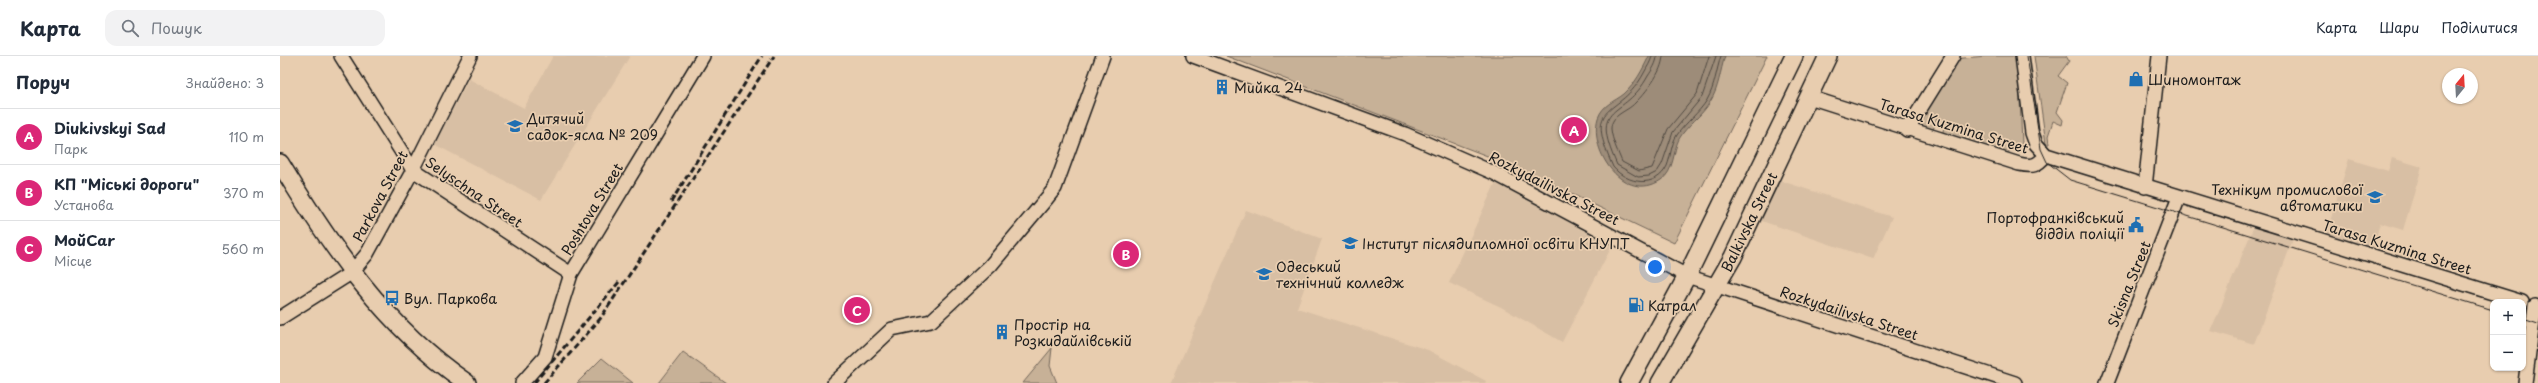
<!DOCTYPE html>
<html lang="uk">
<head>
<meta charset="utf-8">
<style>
  body { margin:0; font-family:"Playpen Sans",sans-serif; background:#f2f2f3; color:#1f2937 }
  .controls { position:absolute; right:12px; bottom:12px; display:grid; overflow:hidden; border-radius:8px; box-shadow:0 1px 3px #0004 }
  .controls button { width:36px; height:36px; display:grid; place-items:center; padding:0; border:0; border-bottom:1px solid #e0e1e3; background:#fff; color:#1f2937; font:20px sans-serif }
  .compass { position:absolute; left:2162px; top:12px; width:36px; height:36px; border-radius:50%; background:#fff; box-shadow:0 1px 3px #0004; rotate:18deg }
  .you { position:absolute; left:1375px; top:211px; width:14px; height:14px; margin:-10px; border:3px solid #fff; border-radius:50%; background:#1a73e8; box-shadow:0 0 0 6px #1a73e833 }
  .badge { display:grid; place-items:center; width:26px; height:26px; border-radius:50%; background:#db2777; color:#fff; font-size:13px; font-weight:700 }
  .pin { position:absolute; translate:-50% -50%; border:2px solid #fff; box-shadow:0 1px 4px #0006 }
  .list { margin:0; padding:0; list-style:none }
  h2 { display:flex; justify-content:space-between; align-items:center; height:52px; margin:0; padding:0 16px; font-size:17px }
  h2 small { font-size:13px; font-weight:400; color:#747a83 }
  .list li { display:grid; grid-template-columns:26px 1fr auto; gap:12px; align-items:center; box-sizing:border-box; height:56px; padding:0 16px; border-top:1px solid #e0e1e3 }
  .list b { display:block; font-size:15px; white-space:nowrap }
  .list p { margin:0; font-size:13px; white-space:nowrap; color:#747a83 }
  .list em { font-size:13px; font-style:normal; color:#747a83 }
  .icon { flex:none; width:22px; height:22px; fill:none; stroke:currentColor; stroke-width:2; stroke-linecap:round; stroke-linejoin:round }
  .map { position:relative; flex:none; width:2258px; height:327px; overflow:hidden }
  header { display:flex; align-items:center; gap:24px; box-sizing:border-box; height:56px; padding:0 20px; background:#fff; border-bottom:1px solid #e0e1e3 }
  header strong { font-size:19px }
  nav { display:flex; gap:22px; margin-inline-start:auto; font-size:14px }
  .search { width:280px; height:36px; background:#f2f2f3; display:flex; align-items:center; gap:10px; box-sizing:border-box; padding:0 14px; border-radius:12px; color:#747a83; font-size:15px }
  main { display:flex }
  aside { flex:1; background:#fff }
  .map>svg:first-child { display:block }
</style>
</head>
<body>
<header>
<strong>Карта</strong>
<div class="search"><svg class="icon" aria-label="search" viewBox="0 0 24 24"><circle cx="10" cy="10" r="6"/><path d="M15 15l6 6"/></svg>Пошук</div>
<nav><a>Карта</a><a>Шари</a><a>Поділитися</a></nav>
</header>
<main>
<aside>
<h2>Поруч<small>Знайдено: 3</small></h2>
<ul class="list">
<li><span class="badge">A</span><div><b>Diukivskyi Sad</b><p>Парк</p></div><em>110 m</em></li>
<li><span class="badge">B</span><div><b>КП &quot;Міські дороги&quot;</b><p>Установа</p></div><em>370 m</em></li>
<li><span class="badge">C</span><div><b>МойCar</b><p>Місце</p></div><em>560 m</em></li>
</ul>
</aside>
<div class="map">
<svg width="2258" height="327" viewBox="0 0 2258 327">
  <rect width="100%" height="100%" fill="#e8cdaf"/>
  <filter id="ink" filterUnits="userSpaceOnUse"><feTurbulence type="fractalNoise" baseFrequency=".025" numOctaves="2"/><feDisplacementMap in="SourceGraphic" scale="8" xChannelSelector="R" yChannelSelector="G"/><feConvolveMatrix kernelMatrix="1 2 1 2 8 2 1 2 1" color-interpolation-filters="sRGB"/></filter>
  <g filter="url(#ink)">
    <path fill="#d8bfa4" d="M273 0H350L261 144 154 88 189 23 244 52Z
      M2112 102 2142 111 2123 174 2100 167 2091 199 2044 185 2069 103 2108 115Z
      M1492 122 1612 161 1593 203 1473 162Z
      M1216 126 1332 190 1282 286 1221 251 1169 227Z
      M966 154 1042 183 1017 252 1148 294 1206 325 1205 327H891Z
      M1976 165 2015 178 1974 288 1931 275Z"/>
    <path fill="#c7b197" stroke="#72665a" d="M946 0H1487L1394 187 1231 109Z
      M1706 0H1738L1742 88 1725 98 1662 80 1664 71 1658 59 1653 74 1647 75 1634 72 1673 3Z
      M1754 0H1786L1789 5 1778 20 1787 27 1777 56 1783 64 1782 69 1773 65 1768 80 1769 88H1766Z
      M772 292 770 310 777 327H743Z
      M403 296 446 327H379Z
      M322 302 353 327H297Z"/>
    <path fill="#9d8c79" stroke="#695f54" d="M1369 0H1445C1440 15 1439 32 1430 46 1422 60 1407 69 1399 83 1393 95 1394 116 1381 124 1345 148 1308 96 1318 62 1323 48 1334 46 1344 38 1355 28 1363 13 1369 0Z"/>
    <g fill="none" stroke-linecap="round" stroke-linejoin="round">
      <path stroke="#504941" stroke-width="1" d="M1372 0C1371 6 1367 11 1364 17 1339 64 1302 42 1333 111 1347 128 1376 133 1387 110 1391 100 1391 88 1397 79 1406 66 1419 57 1427 44 1435 30 1436 15 1441 0
        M1377 0C1377 7 1372 14 1368 20 1344 65 1308 44 1337 109L1358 121 1369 120 1377 116 1382 108 1393 76 1422 41 1436 0
        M1383 0C1382 17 1366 36 1355 47 1347 56 1331 58 1331 73 1332 84 1338 96 1342 106L1359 115 1372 112 1388 73 1417 38 1429 0"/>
      <defs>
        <path id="minor" d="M61 0 133 114 291 218
          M913 0 1125 78 1214 117 1407 220 1735 327
          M1742 0 1752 77 1756 88 1766 99 2242 246
          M1529 41 1739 108C1753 111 1757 110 1766 99
          M1627 74 1673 0
          M1865 131 1879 0
          M0 262 71 217 87 198 133 114 190 0
          M242 327 265 301 291 218 423 0
          M554 327 612 273 651 265 710 210 767 142 775 132 823 0
          M1827 327 1899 141
          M2245 327 2255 250"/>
        <path id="major" d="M0 107C51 191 105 271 187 327
          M1349 327 1407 220 1514 0
          M1380 327 1453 201 1548 0"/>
      </defs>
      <use href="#minor" stroke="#1c1c1c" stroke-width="16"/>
      <use href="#major" stroke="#1c1c1c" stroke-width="20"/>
      <use href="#minor" stroke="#e8cdaf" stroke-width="13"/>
      <use href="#major" stroke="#e8cdaf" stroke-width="17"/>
      <path stroke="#1c1c1c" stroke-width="1" d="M1747 0 1761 93 1767 106 1790 124 2213 254
        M2243 263 2258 268"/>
      <path stroke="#1c1c1c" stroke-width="3" stroke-dasharray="6 3" stroke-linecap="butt" d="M391 146 482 0
        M254 327 339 226
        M264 327 320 263 494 0"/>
    </g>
  </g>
  <defs>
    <symbol id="shop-bare" viewBox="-9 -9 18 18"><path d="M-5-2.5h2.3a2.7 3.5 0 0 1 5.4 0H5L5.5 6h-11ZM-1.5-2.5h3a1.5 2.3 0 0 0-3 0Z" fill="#1f6fb2" stroke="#e8cdaf" stroke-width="2.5" paint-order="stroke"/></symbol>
    <symbol id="building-bare" viewBox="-9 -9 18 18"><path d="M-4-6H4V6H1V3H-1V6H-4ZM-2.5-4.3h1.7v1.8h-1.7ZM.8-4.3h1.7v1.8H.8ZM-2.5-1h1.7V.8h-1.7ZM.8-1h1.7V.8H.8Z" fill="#1f6fb2" stroke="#e8cdaf" stroke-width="2.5" paint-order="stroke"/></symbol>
    <symbol id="school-bare" viewBox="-9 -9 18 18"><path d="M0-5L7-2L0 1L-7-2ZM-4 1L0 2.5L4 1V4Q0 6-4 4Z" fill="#1f6fb2" stroke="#e8cdaf" stroke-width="2.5" paint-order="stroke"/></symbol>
    <symbol id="university-bare" viewBox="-9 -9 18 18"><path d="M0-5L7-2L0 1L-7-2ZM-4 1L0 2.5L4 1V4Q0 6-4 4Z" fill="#1f6fb2" stroke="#e8cdaf" stroke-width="2.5" paint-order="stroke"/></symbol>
    <symbol id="civic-bare" viewBox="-9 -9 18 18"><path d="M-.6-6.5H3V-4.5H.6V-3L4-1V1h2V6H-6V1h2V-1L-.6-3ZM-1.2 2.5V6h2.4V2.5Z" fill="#1f6fb2" stroke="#e8cdaf" stroke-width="2.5" paint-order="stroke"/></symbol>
    <symbol id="bus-bare" viewBox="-9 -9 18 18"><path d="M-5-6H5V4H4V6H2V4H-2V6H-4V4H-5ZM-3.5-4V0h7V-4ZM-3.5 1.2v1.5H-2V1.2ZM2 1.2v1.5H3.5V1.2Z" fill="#1f6fb2" stroke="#e8cdaf" stroke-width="2.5" paint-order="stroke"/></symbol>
    <symbol id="fuel-bare" viewBox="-9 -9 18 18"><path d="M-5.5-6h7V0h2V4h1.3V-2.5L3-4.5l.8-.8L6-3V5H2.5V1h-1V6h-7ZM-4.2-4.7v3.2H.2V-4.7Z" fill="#1f6fb2" stroke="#e8cdaf" stroke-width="2.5" paint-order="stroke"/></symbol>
  </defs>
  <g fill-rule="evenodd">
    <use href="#shop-bare" x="1845" y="12" width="22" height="22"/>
    <use href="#building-bare" x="931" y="20" width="22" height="22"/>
    <use href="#school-bare" x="224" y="59" width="22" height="22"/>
    <use href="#university-bare" x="2084" y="130" width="22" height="22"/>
    <use href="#civic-bare" x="1845" y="158" width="22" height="22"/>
    <use href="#university-bare" x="1059" y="176" width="22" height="22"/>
    <use href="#university-bare" x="973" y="207" width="22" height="22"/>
    <use href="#bus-bare" x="101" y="231" width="22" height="22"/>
    <use href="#fuel-bare" x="1345" y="238" width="22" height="22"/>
    <use href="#building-bare" x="711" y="265" width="22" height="22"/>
  </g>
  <g text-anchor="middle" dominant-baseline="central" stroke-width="3.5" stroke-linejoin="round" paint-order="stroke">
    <g font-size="14" fill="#1c1c1c" stroke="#e8cdaf" text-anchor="start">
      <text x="1868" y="23">Шиномонтаж</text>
      <text x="954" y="31">Мийка 24</text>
      <text x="247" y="62">Дитячий<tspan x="247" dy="16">садок-ясла № 209</tspan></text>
      <text x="2083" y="133" text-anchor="end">Технікум промислової<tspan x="2083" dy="16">автоматики</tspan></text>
      <text x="1844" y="161" text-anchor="end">Портофранківський<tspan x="1844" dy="16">відділ поліції</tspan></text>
      <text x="1082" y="187">Інститут післядипломної освіти КНУПТ</text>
      <text x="996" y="210">Одеський<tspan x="996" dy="16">технічний колледж</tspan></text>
      <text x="124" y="242">Вул. Паркова</text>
      <text x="1368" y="249">Катрал</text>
      <text x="734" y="268">Простір на<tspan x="734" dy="16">Розкидайлівській</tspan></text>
    </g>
    <g font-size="14" fill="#1c1c1c" stroke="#e8cdaf">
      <text transform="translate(1674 70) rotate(17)">Tarasa Kuzmina Street</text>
      <text transform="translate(1274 132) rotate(27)">Rozkydailivska Street</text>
      <text transform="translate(194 136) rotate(34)">Selyschna Street</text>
      <text transform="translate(100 140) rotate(-62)">Parkova Street</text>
      <text transform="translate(312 153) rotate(-59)">Poshtova Street</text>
      <text transform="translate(1469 166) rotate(-64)">Balkivska Street</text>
      <text transform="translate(2117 191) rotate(17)">Tarasa Kuzmina Street</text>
      <text transform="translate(1849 228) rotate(-68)">Skisna Street</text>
      <text transform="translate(1569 257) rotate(18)">Rozkydailivska Street</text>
    </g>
  </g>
</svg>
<div class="controls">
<button>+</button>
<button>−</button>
</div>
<svg class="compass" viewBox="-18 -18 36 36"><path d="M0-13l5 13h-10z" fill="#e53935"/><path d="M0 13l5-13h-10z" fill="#747a83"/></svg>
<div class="you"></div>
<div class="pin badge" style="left:1294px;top:74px">A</div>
<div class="pin badge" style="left:846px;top:198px">B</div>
<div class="pin badge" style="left:577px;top:254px">C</div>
</div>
</main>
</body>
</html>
